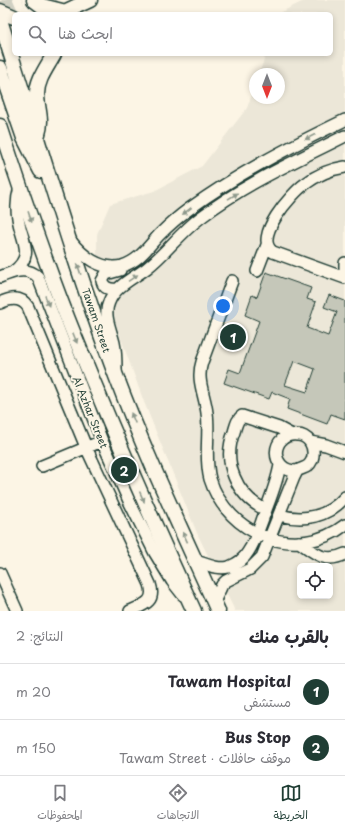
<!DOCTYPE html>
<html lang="ar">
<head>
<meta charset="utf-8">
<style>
  body { margin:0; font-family:"Playpen Sans","Playpen Sans Arabic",sans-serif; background:#f7f7f7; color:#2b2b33; direction:rtl }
  .controls { position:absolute; right:12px; bottom:12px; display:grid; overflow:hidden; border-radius:6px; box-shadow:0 2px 6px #0003 }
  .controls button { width:36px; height:36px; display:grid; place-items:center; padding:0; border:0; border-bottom:1px solid #e1e1e2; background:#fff; color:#2b2b33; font:20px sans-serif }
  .compass { position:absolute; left:249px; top:68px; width:36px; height:36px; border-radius:50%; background:#fff; box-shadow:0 2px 6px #0003; rotate:180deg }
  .you { position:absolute; left:223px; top:306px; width:14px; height:14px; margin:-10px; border:3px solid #fff; border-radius:50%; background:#1a73e8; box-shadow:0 0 0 6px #1a73e833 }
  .badge { display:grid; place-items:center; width:26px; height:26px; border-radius:50%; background:#1f3d34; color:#fff; font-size:13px; font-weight:700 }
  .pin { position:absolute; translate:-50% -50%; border:2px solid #fff; box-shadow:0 1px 4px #0006 }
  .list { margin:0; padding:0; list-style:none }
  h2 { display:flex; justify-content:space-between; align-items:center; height:52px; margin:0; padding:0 16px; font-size:17px }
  h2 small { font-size:13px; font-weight:400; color:#7c7c81 }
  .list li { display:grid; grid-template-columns:26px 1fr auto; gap:12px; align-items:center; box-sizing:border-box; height:56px; padding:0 16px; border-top:1px solid #e1e1e2 }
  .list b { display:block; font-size:15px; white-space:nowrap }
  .list p { margin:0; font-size:13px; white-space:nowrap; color:#7c7c81 }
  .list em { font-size:13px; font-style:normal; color:#7c7c81 }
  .icon { flex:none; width:22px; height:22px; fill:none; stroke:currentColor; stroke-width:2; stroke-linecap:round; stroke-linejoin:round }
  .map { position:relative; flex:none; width:345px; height:611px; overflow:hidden; direction:ltr }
  .search { position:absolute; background:#fff; box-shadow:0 2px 6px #0003; left:12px; right:12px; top:12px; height:44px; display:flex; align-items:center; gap:10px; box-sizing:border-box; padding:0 14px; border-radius:6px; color:#7c7c81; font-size:15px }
  .sheet { height:164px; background:#fff }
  nav { display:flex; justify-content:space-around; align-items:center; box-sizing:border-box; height:56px; border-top:1px solid #e1e1e2; background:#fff; font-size:11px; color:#7c7c81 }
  nav a { display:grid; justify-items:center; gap:2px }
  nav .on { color:#1f3d34 }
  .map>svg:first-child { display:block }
</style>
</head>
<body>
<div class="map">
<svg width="345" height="611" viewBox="0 0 345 611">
  <rect width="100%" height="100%" fill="#fcf5e5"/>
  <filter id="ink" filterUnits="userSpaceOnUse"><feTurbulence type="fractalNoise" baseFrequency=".025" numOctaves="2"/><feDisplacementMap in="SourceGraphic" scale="8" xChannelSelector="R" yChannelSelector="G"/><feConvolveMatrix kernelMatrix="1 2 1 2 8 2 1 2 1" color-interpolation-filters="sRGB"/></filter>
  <g filter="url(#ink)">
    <path fill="#ece7d8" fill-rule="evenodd" d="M306 0H345V611H235L197 533 144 402 97 273V234L110 204 154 191 202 166 247 108 255 85V98H279V74H259L266 54H331V14H280L281 12ZM300 566H330V596H300Z"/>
    <path fill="#c5c7b9" stroke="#1f3d34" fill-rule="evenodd" d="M266 272 311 288 307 299 316 302 307 328 328 336 337 312 324 307 329 295 345 301V419L331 414 327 424 287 409 290 399 272 392 269 399 224 383 229 369 240 373 259 321 245 315 252 295 257 297ZM294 361 315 369 307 392 285 385Z"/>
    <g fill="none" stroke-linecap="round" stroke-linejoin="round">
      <path stroke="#d0d0c2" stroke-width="16" stroke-dasharray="16 8" stroke-linecap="butt" d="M0 10 22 0"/>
      <defs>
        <path id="minor" d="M345 167C331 169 317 175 305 184 292 193 252 238 273 252L345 278
          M70 240C82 256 101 271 122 266 139 261 148 247 159 235 168 226 178 217 189 209 237 174 291 146 345 120
          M345 263V269
          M257 271 267 245
          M13 272C36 255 21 240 18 218 16 208 17 197 20 187
          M0 277C12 272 27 266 38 277L102 441 130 503 155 553 172 581 183 595
          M232 281 202 362C196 380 205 395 207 413 210 435 204 457 210 479 228 536 297 562 345 525
          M118 289C111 290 104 289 102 281L106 274 120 270
          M0 303C10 298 21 296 28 307L86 447 150 584C156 602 144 605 130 611
          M116 370C116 361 116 352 114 343 111 330 103 315 109 302 115 286 134 278 147 268 166 253 180 233 200 218 244 184 296 161 345 136
          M310 442 326 445 345 452
          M42 466 102 441
          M266 510C236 496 222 462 234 432 236 426 237 419 242 416L279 428 292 435
          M279 515C304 522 328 517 345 497
          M299 542C315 553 325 564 345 554
          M196 561C206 564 217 570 229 567 237 564 244 559 248 552 255 542 259 529 263 518 269 501 277 483 280 465
          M0 573 17 611
          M214 602 222 585 226 581 250 569 262 557 294 477C295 475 296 473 297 471 303 467 308 469 312 460 314 454 313 447 310 442 307 438 302 435 297 435 271 432 268 471 297 471"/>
        <path id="major" d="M34 0 42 6 66 12
          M0 11 14 17
          M60 14 90 0
          M0 20C38 139 72 259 116 376 146 456 183 533 218 611
          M0 68 24 138 41 171
          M0 126C23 197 47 268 75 337 112 429 152 520 194 611
          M38 134C43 118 37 109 37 94 37 79 48 66 54 54"/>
      </defs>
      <use href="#minor" stroke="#1f3d34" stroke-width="14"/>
      <use href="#major" stroke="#1f3d34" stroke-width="17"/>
      <use href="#minor" stroke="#fcf5e5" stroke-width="11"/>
      <use href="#major" stroke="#fcf5e5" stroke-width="14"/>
    </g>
    <defs><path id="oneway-solid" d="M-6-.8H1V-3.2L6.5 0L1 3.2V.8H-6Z"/></defs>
    <g fill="#8e998c">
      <use href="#oneway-solid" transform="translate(310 137) rotate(153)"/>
      <use href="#oneway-solid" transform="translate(233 196) rotate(-32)"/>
      <use href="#oneway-solid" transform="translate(187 211) rotate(142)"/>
      <use href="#oneway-solid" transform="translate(30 217) rotate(71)"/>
      <use href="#oneway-solid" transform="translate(79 269) rotate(-108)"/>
      <use href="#oneway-solid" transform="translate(133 278) rotate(-34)"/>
      <use href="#oneway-solid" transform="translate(47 301) rotate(70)"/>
      <use href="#oneway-solid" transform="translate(75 338) rotate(68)"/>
      <use href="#oneway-solid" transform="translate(133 418) rotate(-112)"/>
      <use href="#oneway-solid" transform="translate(142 497) rotate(66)"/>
      <use href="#oneway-solid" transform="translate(185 537) rotate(-115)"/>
    </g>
  </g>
  <g text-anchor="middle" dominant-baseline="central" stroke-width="4" stroke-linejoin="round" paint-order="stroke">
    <g font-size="10" fill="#1f3d34" stroke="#fcf5e5">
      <text transform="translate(97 320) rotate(71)">Tawam Street</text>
      <text transform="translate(91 412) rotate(68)">Al Azhar Street</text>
    </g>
  </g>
</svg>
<div class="controls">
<button><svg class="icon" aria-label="locate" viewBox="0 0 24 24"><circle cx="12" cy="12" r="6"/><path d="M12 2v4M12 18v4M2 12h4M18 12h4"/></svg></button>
</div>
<svg class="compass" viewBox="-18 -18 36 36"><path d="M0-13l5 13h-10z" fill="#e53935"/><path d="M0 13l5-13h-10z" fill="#7c7c81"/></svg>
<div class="you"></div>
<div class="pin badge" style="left:233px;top:337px">1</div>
<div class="pin badge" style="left:124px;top:470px">2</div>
<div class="search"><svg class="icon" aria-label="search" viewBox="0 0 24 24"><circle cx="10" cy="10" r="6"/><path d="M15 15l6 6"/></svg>ابحث هنا</div>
</div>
<section class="sheet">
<h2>بالقرب منك<small>النتائج: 2</small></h2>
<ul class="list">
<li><span class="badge">1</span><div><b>Tawam Hospital</b><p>مستشفى</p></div><em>20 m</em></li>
<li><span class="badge">2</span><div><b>Bus Stop</b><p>موقف حافلات · Tawam Street</p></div><em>150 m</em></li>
</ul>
</section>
<nav>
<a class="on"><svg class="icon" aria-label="map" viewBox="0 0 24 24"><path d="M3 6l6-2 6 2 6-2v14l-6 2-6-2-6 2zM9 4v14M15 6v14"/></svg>الخريطة</a>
<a><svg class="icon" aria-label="directions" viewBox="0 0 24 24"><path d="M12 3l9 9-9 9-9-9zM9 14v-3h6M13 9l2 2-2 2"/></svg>الاتجاهات</a>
<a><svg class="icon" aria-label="saved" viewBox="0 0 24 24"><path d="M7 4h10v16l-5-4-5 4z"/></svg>المحفوظات</a>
</nav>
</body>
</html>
